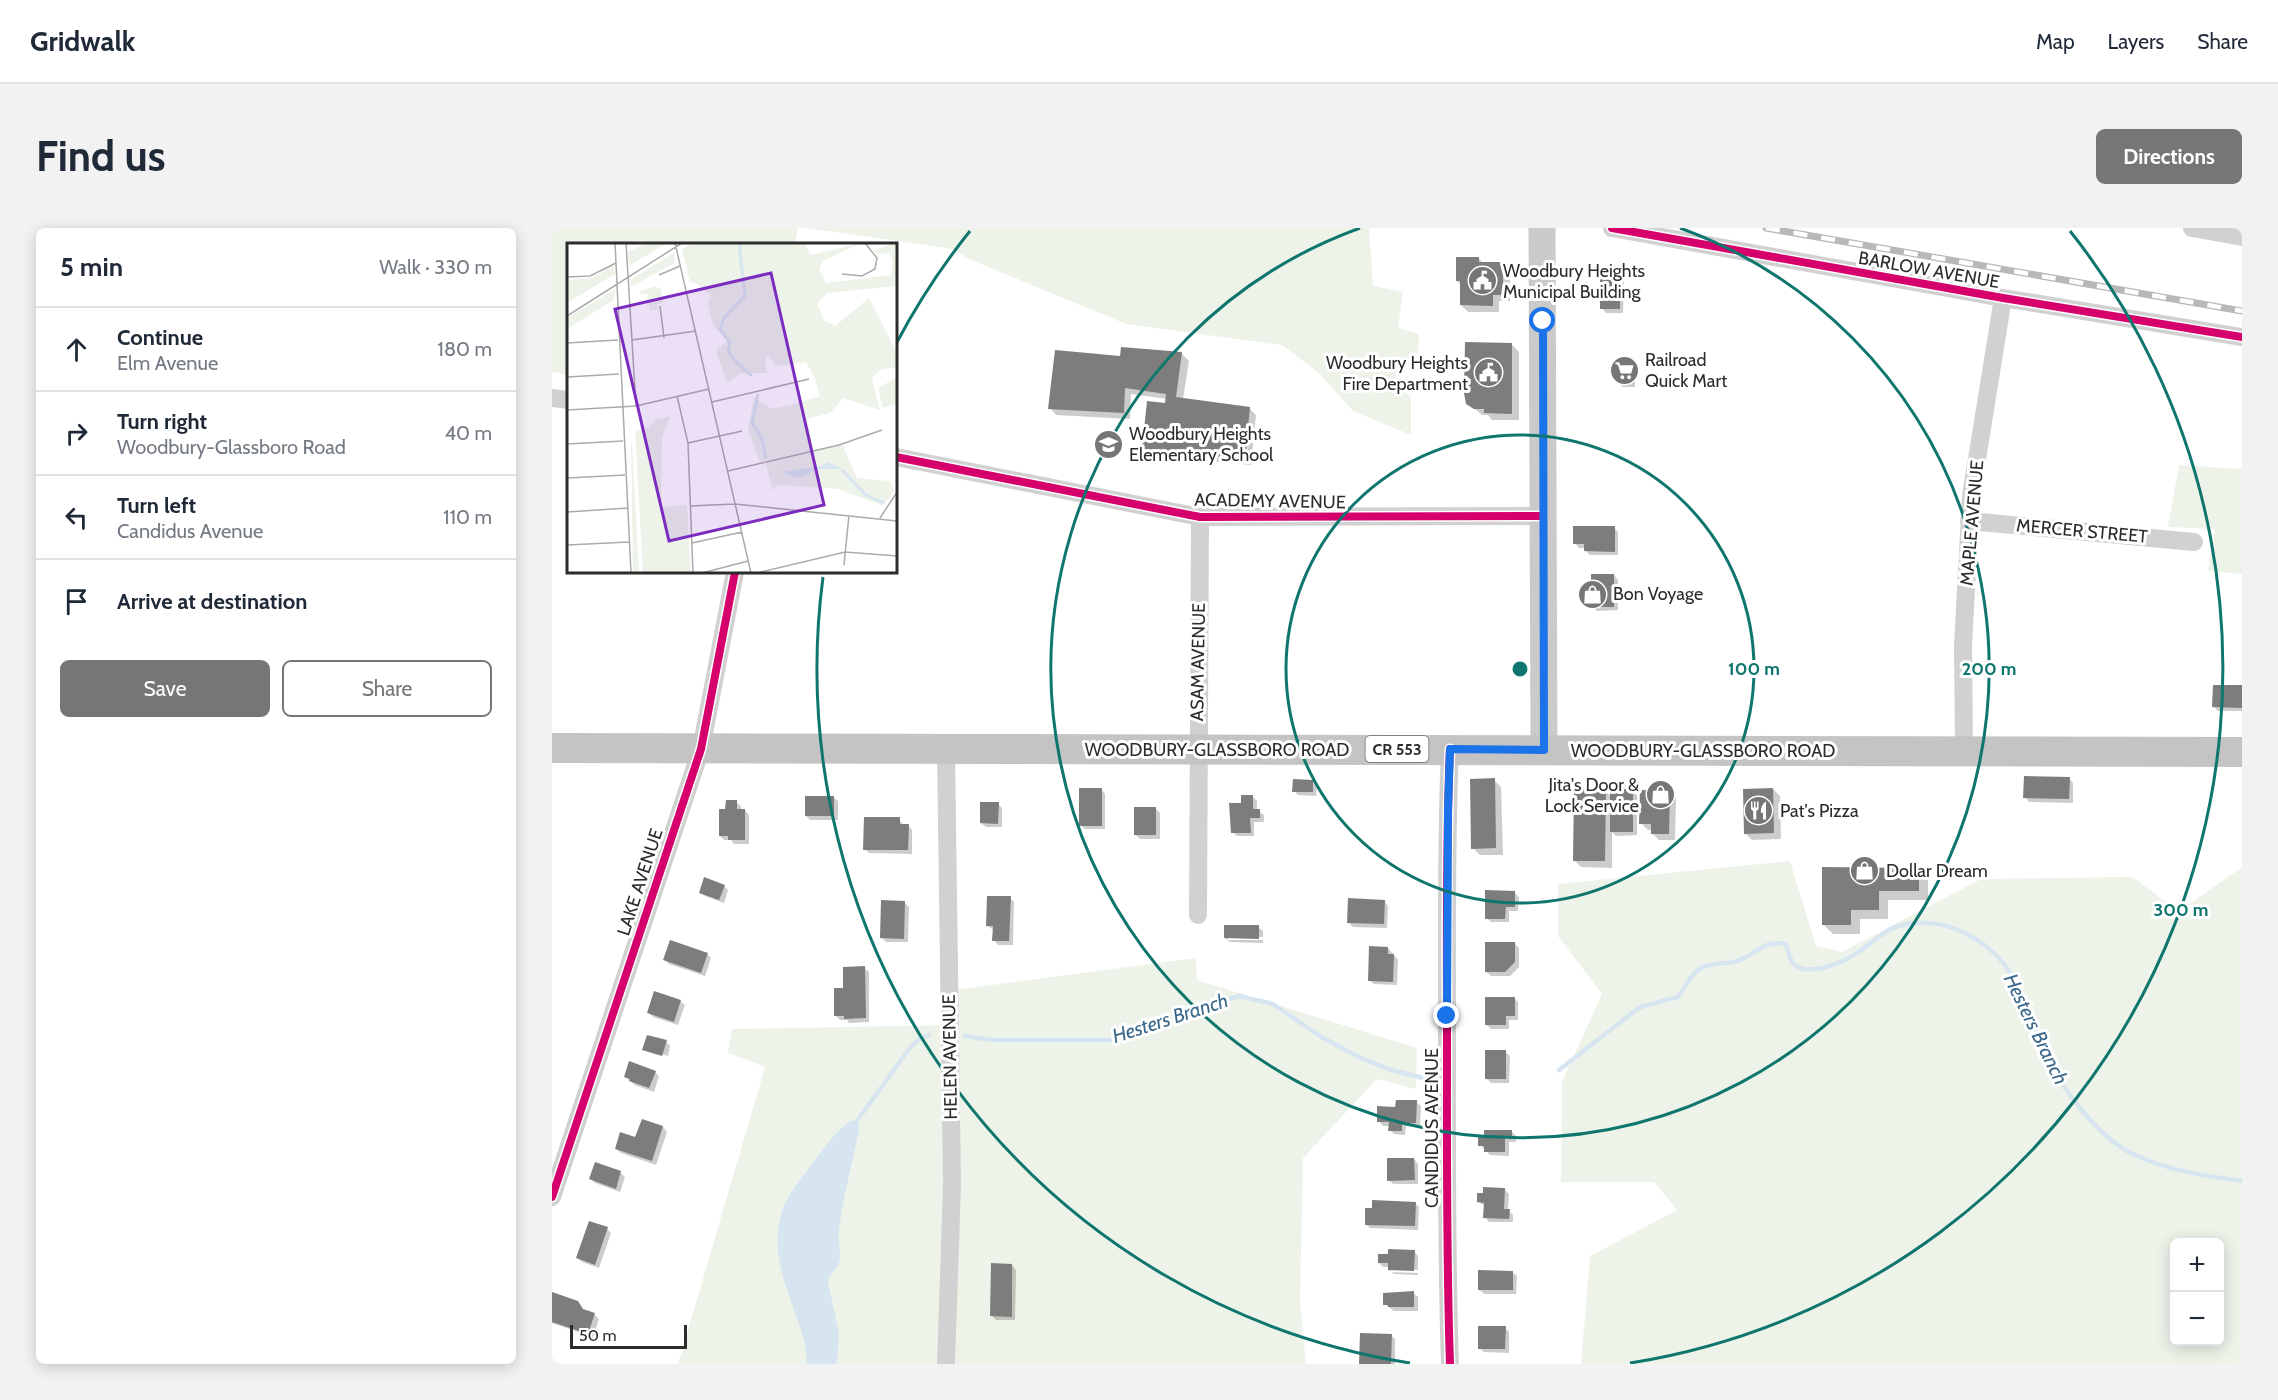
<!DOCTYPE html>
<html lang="en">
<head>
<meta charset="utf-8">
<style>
  body { margin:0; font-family:Cabin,sans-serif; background:#f2f2f3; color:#1f2937 }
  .controls { position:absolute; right:18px; bottom:18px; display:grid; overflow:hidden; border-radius:9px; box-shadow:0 3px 15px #0003 }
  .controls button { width:54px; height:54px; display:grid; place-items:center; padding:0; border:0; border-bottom:2px solid #e0e1e3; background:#fff; color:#1f2937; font:30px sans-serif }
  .scale { position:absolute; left:18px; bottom:15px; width:117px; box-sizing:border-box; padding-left:6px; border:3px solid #2c2c2c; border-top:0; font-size:16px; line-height:21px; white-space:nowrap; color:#2c2c2c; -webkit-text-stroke:4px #fff; paint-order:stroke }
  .stop { position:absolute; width:18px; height:18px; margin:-14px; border:4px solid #1a73e8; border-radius:50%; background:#fff }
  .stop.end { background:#1a73e8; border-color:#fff; box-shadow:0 2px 6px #0008 }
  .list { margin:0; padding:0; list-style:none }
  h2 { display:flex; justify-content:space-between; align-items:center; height:78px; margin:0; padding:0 24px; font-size:26px }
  h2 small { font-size:20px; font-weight:400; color:#747a83 }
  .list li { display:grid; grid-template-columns:39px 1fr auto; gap:18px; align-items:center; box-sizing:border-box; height:84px; padding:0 24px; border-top:2px solid #e0e1e3 }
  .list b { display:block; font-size:22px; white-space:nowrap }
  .list p { margin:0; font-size:20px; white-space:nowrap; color:#747a83 }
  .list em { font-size:20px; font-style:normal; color:#747a83 }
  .actions { display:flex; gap:12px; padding:18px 24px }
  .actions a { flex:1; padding:14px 0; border:2px solid #767676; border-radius:9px; text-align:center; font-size:21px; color:#767676 }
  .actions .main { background:#767676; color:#fff }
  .icon { flex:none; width:33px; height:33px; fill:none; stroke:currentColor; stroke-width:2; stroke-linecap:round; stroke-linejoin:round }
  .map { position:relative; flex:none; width:1690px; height:1136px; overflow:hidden; border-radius:9px }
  header { display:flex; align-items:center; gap:36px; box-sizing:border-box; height:84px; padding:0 30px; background:#fff; border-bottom:2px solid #e0e1e3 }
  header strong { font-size:28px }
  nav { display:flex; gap:33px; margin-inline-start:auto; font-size:21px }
  .intro { display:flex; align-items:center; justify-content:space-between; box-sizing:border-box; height:144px; padding:0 36px }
  h1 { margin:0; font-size:42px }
  .button { padding:15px 27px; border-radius:9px; background:#767676; color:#fff; font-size:21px; font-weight:700 }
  main { display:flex; gap:36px; padding:0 36px }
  aside { flex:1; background:#fff; border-radius:9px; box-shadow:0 3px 15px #0003 }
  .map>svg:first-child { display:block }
</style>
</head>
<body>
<header>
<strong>Gridwalk</strong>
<nav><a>Map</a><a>Layers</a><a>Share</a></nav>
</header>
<div class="intro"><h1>Find us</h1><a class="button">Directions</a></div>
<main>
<aside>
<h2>5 min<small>Walk · 330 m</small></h2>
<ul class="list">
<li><svg class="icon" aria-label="ahead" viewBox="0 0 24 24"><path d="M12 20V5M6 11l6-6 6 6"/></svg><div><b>Continue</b><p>Elm Avenue</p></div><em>180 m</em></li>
<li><svg class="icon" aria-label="right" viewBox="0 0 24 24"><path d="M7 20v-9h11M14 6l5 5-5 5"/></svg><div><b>Turn right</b><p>Woodbury-Glassboro Road</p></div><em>40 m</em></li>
<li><svg class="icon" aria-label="left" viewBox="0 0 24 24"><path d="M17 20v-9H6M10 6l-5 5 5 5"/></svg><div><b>Turn left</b><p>Candidus Avenue</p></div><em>110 m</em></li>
<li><svg class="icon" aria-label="arrive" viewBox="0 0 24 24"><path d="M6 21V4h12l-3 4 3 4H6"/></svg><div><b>Arrive at destination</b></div></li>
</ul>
<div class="actions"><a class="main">Save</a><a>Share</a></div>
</aside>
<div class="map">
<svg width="1690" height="1136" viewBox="0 0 1690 1136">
  <rect width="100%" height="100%" fill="#fff"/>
  <path fill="#eef3ea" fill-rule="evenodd" d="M0 0H246L243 16H16V147L0 144Z
    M255 0H817L821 58 851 64 846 100 867 106 866 128 844 132 845 154 859 170V207L801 183 768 146 730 117 574 96 417 31 401 21Z
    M1627 237 1690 241V346L1656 343 1663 301 1616 299Z
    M1238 633 1264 718 1290 724 1429 651 1581 649 1626 684 1690 639V1136H1029L1038 1028 1125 982 1102 954H1009L1010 854 1050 766 1006 708V656ZM1622 1014H1668V1114H1622Z
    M644 730 645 752 865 820 864 861 825 851 751 930 748 1072 754 1136H126L213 839 176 825 180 801 400 797 402 762Z"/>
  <path fill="#d6e5f0" d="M300 892 306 896 307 901C301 934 291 968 287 1002 286 1011 288 1021 288 1030 288 1040 277 1044 276 1054L287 1105 285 1133 284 1136H255C254 1128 254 1120 252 1113 241 1070 215 1031 230 983 236 967 247 953 257 940 270 923 282 904 300 892Z"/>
  <path fill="#0003" d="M927 31 931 35H951L958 42V73H947V84H916L909 77V57L905 53Z
    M1068 50 1072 54 1071 85H1054L1050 80Z
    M960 117 967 124V192H940L936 187H930L916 175Z
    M570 120 630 126 637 133 631 171 697 180 704 187 699 237 599 227 592 220 615 176V171L579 166 578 191 504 187 498 180 569 130Z
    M1079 131 1083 135V159H1071L1066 154Z
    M1062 300 1066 304V327H1038L1034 323V320H1027L1023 315Z
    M1062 347 1066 352V382L1045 383 1040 378Z
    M1690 459V483H1666L1662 479Z
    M1517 550 1521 555V575L1477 574 1473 569Z
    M942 552 949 559 951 627H928L921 620Z
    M760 553 765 558 764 568 746 567 742 563Z
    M549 561 553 566V601H533L529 597Z
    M1221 561 1228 568 1229 611 1200 612 1193 605Z
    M1053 563 1060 569 1080 563 1085 567V607L1064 608 1060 604V640L1029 639 1022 632Z
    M1117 564 1124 571 1123 612H1107L1100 605V602H1096L1089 595Z
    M281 569 286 573V592H258L254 588Z
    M701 569 705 573V582L712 587V594H702V608H685L680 604 691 577Z
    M184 574 189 578V582H193L197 587V616H182L179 612H172L168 608 175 582Z
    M446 576 450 580V599H434L429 595Z
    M603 580 608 585V611H588L584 607Z
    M347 591 351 597H356L360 602V626L317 625 313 621Z
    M1272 641H1366L1376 651V672H1336V691H1308V706H1281L1271 696Z
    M172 658 176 662 172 675 153 668 149 664Z
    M962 664 967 669 966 683H957V694H939L935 690Z
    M458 670 462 674 461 717H446L442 712V702L435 698Z
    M832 673 836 678 835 700 801 699 797 695Z
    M352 674 357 679 356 714H334L330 710Z
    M673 698 706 699 711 703V709H676V712H711V715L678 714 673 710Z
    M963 716 967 720V739L958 748H939L934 744Z
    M836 720 846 732 845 757 822 756 818 752Z
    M155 726 159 730 153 748 117 736 113 732Z
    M312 740 317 744V794L297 795 295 792H288L283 787 292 762Z
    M962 770 966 774V792H957V801H939L935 797Z
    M128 773 133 777 126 797 101 789 97 785Z
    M114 814 118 818 116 828 95 822V824L92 821Z
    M953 824 958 828 957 855H939L934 850Z
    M103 844 107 848 102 864 83 857 73 849Z
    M864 874 869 878 868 899 854 898 853 907 842 906 838 902V898H831L827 893 845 880Z
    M91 892 111 899 115 904 104 937 69 925 64 921 84 911Z
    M960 904 964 908V914H957V928L938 927 928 917 933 910Z
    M862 931 866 936V956H841L837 952Z
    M44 936 69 945 73 949 68 964 43 955 39 951Z
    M953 962 957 966 956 982 961 987V994H937L933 989V978L927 974Z
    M863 975 867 979 866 1002 818 1000 814 996Z
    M55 1001 59 1005 47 1040 30 1034 26 1030Z
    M862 1023 866 1028V1042L839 1041V1044L866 1045V1047L842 1046 837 1042V1039H831L827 1035Z
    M460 1037 464 1042 463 1092H444L440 1088Z
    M960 1044 965 1048 964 1066H932L927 1061Z
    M861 1065 866 1069V1083H842L833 1076Z
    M0 1070 26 1075 32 1083 42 1086 47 1091 41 1109 0 1095Z
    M953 1100 957 1104V1125L932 1124 927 1120Z
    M839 1107 843 1111V1136H808Z"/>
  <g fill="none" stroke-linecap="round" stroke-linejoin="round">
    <path stroke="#d6e5f0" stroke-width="4.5" d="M413 808 440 812H560L587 805 612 791 687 768 721 776 771 810 809 830 839 842 875 851
      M1007 842 1088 779 1126 769C1134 759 1138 746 1149 740 1159 735 1171 736 1182 734 1202 729 1211 711 1233 716 1237 722 1236 730 1242 736 1248 742 1255 742 1263 741 1281 739 1297 731 1312 720 1323 712 1333 702 1346 698 1378 689 1409 699 1435 719 1466 743 1476 782 1489 816 1503 853 1545 909 1581 926 1614 942 1653 948 1690 953
      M302 897 357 821 367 811 377 807"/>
  </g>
  <path fill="#7d7d7d" d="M904 29H927V34H951V67H941V78L908 77V53H904Z
    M1048 48H1068V81H1048Z
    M913 114 960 115V186L932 185V181H922L914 176 912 165Z
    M569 119 630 124 624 169 698 179 693 231 590 221 595 173 613 175 614 166 573 160 572 185 496 181 503 122 568 128Z
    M1065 129H1080L1079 155H1065Z
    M1021 298H1063V324L1032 323V316H1021Z
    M1039 346H1062V379H1039Z
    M1661 457H1690V480L1660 479Z
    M1472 548 1518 549 1517 571 1471 570Z
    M943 550 944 620 919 621 918 551Z
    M741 551 761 552V564H740Z
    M527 560H550V598H527Z
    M1221 560 1222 605 1192 606 1191 561Z
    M1022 561H1054L1053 633H1021Z
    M1058 561H1081V604H1058Z
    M1088 562 1118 563 1117 606H1099V596H1087Z
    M689 567H701V581H708V590H698L699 605H679L677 575H689Z
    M253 568H282V588H253Z
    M174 572H185V581H193V612H176V608H167V581H173Z
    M428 574H447L446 596 428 595Z
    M582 579H604V607H582Z
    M312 589H348V596H357L356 622H311Z
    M1270 639 1367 640V663H1327V682H1299V697H1270Z
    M152 649 173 657 167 672 147 665Z
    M933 662 963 663V679H954L953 691H933Z
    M435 668H459L457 713H440L441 698H434Z
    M796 670 833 672 832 696 795 695Z
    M329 672 353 673 352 711 328 710Z
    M672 697H707V711L672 710Z
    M118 712 156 725 149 745 111 732Z
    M933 714H963V734L953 744H933Z
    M817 718 836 719V726H842L841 754 816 753Z
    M313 738 314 790 292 791V788H282V760H291V739Z
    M102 763 129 772 122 794 95 785Z
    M933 769H963V788H954V797H933Z
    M95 807 115 812 110 828 90 822Z
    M933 822H954V851H933Z
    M77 833 104 843 97 860 77 853 78 851 72 849Z
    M844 872H865L864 895H850V903H836L837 894H825V878L843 879Z
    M90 891 111 898 100 933 63 921 68 904 83 909Z
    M932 902H960V910H953V924H932V918H926V908H932Z
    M835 930H862L863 952 835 953Z
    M43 934 69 943 64 961 37 951Z
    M931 959 953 960 952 981H958L957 991 931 990 932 975 925 974V965H931Z
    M820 972 864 974 863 998 813 997V980H820Z
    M37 993 56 999 43 1037 24 1030Z
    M836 1021 863 1022 862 1043 836 1042V1035H826V1026H836Z
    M439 1035 460 1036V1089L438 1088Z
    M926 1042 961 1043V1062H926Z
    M862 1063V1079H836V1077H831V1065Z
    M0 1064 26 1073 31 1081 43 1085 36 1106 0 1094Z
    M926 1098H954L953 1121H926Z
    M808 1105 840 1106 839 1136H807Z"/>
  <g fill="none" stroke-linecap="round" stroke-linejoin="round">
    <path stroke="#d1d1d1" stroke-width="18" d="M1060 0 1451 70 1690 109
      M1640 0 1690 9
      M0 170 16 172
      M344 229 648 289 990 288
      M1417 293 1642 314
      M1412 522 1411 418 1419 268 1451 70
      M646 687 648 289
      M0 969 149 521 183 344
      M394 1136 400 957 394 522
      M898 1136C894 1021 895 905 895 790 895 700 894 610 898 521"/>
    <path stroke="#cacaca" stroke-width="27" d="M990 0 992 522"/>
    <path stroke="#c4c4c4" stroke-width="30" d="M0 520 1690 524"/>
    <defs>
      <path id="rail" d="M1214 0 1690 83"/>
    </defs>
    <use href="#rail" stroke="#b8b8b8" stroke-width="7"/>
    <use href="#rail" stroke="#fff" stroke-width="4.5" stroke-dasharray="14" stroke-linecap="butt"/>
    <defs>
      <path id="cycleway" d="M1060 0 1451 70 1690 109
        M344 229 648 289 990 288
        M0 969 149 521 183 344
        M898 1136C894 1021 895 905 895 790 895 700 894 610 898 521"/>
    </defs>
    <use href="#cycleway" stroke="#fff" stroke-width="11"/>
    <use href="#cycleway" stroke="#d6006c" stroke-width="8"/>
  </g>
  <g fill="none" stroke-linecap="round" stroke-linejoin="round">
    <path stroke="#1a73e8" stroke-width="8" d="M895 788 896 581 898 521 992 522 991 93"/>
  </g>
  <g fill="none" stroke="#0f766e" stroke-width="3">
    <circle cx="968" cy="441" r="234"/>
    <path d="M1128 0A469 469 0 1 1 808 0"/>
    <path d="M858 1135A703 703 0 0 1 271 349M344 116A703 703 0 0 1 418 3M1518 3A703 703 0 0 1 1078 1135"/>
  </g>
  <defs>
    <symbol id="civic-disc" viewBox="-11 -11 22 22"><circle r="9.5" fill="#767676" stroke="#fff"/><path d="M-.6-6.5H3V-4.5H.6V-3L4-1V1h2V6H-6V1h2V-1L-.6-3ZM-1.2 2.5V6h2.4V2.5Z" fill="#fff"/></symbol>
    <symbol id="supermarket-disc" viewBox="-11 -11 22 22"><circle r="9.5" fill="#767676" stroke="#fff"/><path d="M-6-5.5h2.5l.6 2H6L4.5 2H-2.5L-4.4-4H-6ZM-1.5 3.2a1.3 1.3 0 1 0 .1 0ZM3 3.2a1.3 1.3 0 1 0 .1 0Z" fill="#fff"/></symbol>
    <symbol id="school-disc" viewBox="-11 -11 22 22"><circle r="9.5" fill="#767676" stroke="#fff"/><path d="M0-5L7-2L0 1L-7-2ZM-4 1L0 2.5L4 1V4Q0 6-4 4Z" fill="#fff"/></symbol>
    <symbol id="shop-disc" viewBox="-11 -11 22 22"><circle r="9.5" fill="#767676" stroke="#fff"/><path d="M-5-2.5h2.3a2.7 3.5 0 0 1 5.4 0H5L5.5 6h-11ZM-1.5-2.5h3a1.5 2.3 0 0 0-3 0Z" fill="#fff"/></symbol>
    <symbol id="restaurant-disc" viewBox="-11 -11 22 22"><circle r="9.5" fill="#767676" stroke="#fff"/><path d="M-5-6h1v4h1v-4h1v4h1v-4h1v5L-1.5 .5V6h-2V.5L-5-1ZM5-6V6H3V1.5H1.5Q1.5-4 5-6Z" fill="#fff"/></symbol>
  </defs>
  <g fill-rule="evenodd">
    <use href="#civic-disc" x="914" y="36" width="33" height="33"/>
    <use href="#supermarket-disc" x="1056" y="126" width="33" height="33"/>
    <use href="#civic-disc" x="920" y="128" width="33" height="33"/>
    <use href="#school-disc" x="540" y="200" width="33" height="33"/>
    <use href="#shop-disc" x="1024" y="350" width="33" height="33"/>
    <use href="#shop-disc" x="1092" y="550" width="33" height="33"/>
    <use href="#restaurant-disc" x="1190" y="566" width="33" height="33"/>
    <use href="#shop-disc" x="1296" y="626" width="33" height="33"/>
  </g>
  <g text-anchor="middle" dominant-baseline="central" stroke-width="6" stroke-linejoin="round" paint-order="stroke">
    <rect fill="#fff" stroke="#6b6b6b" stroke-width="1.5" x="813.5" y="508" width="63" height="26" rx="4.5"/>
    <g font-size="16" font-weight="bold" fill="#2c2c2c">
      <text x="845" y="521">CR 553</text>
    </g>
    <g font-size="18" fill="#2c2c2c" stroke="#fff">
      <text transform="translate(1377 42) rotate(10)">BARLOW AVENUE</text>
      <text transform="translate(718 273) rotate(1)">ACADEMY AVENUE</text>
      <text transform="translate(1420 295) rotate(-85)">MAPLE AVENUE</text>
      <text transform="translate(1530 303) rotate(5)">MERCER STREET</text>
      <text transform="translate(646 434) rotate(-89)">ASAM AVENUE</text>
      <text x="665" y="522">WOODBURY-GLASSBORO ROAD</text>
      <text x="1151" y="523">WOODBURY-GLASSBORO ROAD</text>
      <text transform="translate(88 654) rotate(-72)">LAKE AVENUE</text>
      <text transform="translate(398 829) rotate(-91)">HELEN AVENUE</text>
      <text transform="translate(880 900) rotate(-90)">CANDIDUS AVENUE</text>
    </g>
    <g font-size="18" fill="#2c2c2c" stroke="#fff" text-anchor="start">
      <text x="951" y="43">Woodbury Heights<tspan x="951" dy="21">Municipal Building</tspan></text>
      <text x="1093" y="132">Railroad<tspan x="1093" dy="21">Quick Mart</tspan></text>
      <text x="916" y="135" text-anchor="end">Woodbury Heights<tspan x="916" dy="21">Fire Department</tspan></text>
      <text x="577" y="206">Woodbury Heights<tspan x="577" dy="21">Elementary School</tspan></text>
      <text x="1061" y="366">Bon Voyage</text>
      <text x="1087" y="557" text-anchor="end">Jita's Door &amp;<tspan x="1087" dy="21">Lock Service</tspan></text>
      <text x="1228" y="583">Pat's Pizza</text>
      <text x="1334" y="643">Dollar Dream</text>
    </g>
    <g font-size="20" font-style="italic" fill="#3c698b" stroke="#fff">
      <text transform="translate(618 790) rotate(-18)">Hesters Branch</text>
      <text transform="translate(1484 801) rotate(64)">Hesters Branch</text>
    </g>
  </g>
  <g transform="translate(15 15)">
    <rect width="330" height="330" fill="#fff"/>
    <path d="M80 0H100L62 23 61 9ZM125 0H237L244 12 294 0 256 18 252 26 259 40 324 32 326 19 322 10 310 11 307 7 329 0 330 43 260 50 250 61 257 77 268 83 302 55 330 110V124L313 127 305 135 313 167 276 155 263 170 240 176 246 207 275 201 290 235 323 238 327 248 316 263 271 246 210 242 206 248 198 218 193 219 181 187 187 154 192 152V158L205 166 225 162 253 153 248 136 239 119 210 123 201 113 198 117 200 130H174L160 140 149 108 160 98 146 82 141 61 144 53 127 39 123 40 115 6ZM108 9 107 20 64 44 63 37ZM46 22 48 31 0 60V37L25 35ZM88 43 94 46 96 60 90 61 91 67H83L80 51 74 52 73 48ZM48 46 47 57 0 86V75ZM330 134V161L316 165 311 145ZM103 174 95 194 94 264 120 262 124 330H76L68 189 83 184 89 176ZM64 199H65L72 330H66Z" fill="#eef3ea"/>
    <path d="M261 219 275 226H251L231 235 214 229 254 223Z" fill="#d6e5f0"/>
    <path fill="none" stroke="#d6e5f0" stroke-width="3" d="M172 0 178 53 157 75 153 86 163 100 161 108 167 117 185 133M191 151 185 180 195 196 199 216M275 227 299 252 317 260"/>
    <path fill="none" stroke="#ababab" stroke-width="1.5" d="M48 0 64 330M59 0 69 163M108 0 184 330M275 31 295 33 308 26 310 15 298 0M92 32 113 23M0 34 23 33 49 20M93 63 97 95M0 73 115 0M65 97 129 88M0 100 51 97M0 134 52 131M110 153 121 200 126 330M145 159 242 136M0 167 69 163 142 146M121 200 175 188M0 201 56 198M161 228 272 202 315 187M0 235 58 232M123 263 168 261 330 278M0 269 61 265M313 275 330 249M125 300 175 289M0 302 62 299M277 322 282 272M135 330 181 318M190 330 278 309 330 313"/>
    <path fill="#7b2cbf" fill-opacity="0.15" stroke="#7b2cbf" stroke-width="3" d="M204 30 257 262 102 298 48 66Z"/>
    <rect width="330" height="330" fill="none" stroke="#2c2c2c" stroke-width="3"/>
  </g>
  <circle cx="968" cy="441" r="9" fill="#0f766e" stroke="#fff" stroke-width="3"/>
  <g font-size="18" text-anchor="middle" font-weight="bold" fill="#0f766e" stroke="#fff" stroke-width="6" stroke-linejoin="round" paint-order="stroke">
    <text x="1202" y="447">100 m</text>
    <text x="1437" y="447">200 m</text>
    <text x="1629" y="688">300 m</text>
  </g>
</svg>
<div class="controls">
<button>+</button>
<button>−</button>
</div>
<div class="scale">50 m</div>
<div class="stop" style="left:991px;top:93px"></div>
<div class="stop end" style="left:895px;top:788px"></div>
</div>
</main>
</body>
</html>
